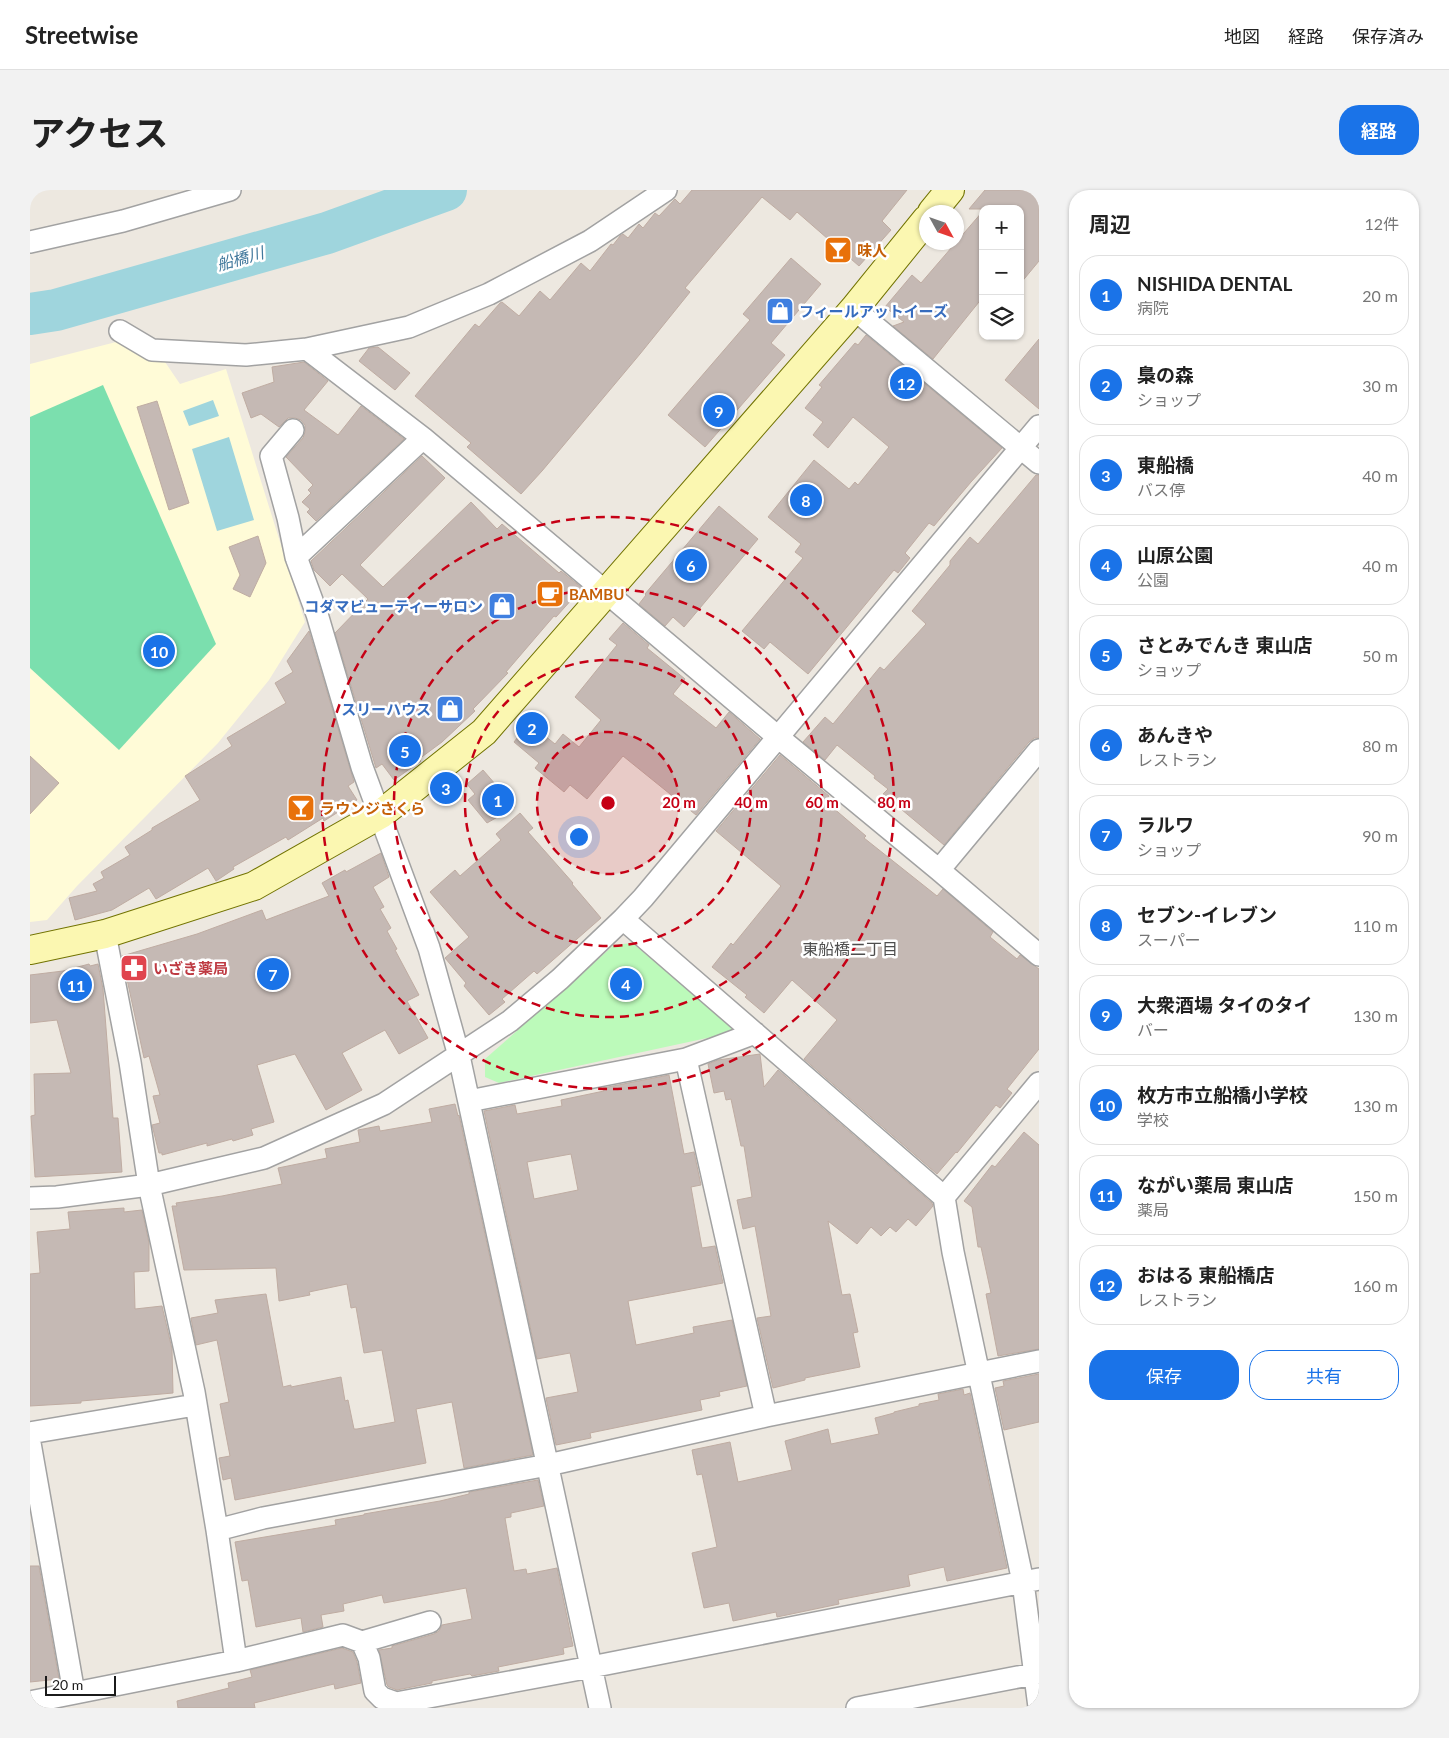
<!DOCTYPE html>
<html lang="ja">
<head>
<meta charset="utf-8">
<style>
  body { margin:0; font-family:Lato,"Noto Sans JP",sans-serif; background:#f2f2f2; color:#222 }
  .controls { position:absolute; right:15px; top:15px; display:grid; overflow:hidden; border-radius:10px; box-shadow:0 1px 4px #0004 }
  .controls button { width:45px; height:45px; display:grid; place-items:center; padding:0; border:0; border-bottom:1px solid #e0e0e0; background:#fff; color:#222; font:25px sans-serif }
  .compass { position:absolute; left:889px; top:15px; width:45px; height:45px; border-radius:50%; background:#fff; box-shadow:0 1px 4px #0004; rotate:130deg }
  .scale { position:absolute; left:15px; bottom:12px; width:71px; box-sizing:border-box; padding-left:5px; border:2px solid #1b1b1b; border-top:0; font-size:14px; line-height:18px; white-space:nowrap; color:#1b1b1b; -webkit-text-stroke:4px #fff; paint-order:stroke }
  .you { position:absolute; left:548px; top:646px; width:18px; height:18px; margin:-12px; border:4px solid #fff; border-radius:50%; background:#1a73e8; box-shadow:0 0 0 8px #1a73e833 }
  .badge { display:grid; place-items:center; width:32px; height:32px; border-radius:50%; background:#1a73e8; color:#fff; font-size:16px; font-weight:700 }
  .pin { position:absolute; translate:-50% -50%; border:2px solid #fff; box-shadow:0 1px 5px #0006 }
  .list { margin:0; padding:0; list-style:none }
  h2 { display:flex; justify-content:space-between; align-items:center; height:65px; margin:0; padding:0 20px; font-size:21px }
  h2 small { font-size:16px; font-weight:400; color:#767676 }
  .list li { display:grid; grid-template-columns:32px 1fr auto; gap:15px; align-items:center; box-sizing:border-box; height:80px; margin:0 10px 10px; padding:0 10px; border:1px solid #e0e0e0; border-radius:20px }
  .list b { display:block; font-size:19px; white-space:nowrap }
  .list p { margin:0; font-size:16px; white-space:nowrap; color:#767676 }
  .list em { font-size:16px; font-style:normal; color:#767676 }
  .actions { display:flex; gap:10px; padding:15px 20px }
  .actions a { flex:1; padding:11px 0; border:1px solid #1a73e8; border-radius:20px; text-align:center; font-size:18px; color:#1a73e8 }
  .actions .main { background:#1a73e8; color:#fff }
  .icon { flex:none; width:28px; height:28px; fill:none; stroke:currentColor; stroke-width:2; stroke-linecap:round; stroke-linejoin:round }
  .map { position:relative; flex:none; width:1009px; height:1518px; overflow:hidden; border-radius:20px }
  header { display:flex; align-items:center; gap:30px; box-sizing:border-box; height:70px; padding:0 25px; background:#fff; border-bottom:1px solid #e0e0e0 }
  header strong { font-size:24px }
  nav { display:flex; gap:28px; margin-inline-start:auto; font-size:18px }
  .intro { display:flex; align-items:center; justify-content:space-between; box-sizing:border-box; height:120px; padding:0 30px }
  h1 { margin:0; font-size:35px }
  .button { padding:12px 22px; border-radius:20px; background:#1a73e8; color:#fff; font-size:18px; font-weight:700 }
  main { display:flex; gap:30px; padding:0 30px }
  aside { flex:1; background:#fff; border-radius:20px; box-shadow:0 1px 4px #0004 }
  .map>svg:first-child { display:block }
</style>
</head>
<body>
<header>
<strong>Streetwise</strong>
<nav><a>地図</a><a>経路</a><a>保存済み</a></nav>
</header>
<div class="intro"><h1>アクセス</h1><a class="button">経路</a></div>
<main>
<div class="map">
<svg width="1009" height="1518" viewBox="0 0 1009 1518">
  <rect width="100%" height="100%" fill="#ede8e0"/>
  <path fill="#fffbd7" d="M90 151 119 171 135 172 150 194 196 179 275 432 239 490 188 553 47 696 17 730 0 732V174Z"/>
  <path fill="#bcfaba" d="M602 753 701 834 705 842 469 893 455 887V869L584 755Z"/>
  <path fill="#7bdfae" d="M73 195 186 454 89 560 0 478V227Z"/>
  <path fill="#9fd5dd" d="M183 210 189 226 159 236 153 221Z
    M199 247 224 330 187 341 162 259Z"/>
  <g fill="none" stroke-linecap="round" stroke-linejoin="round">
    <path stroke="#9fd5dd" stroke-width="42" d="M0 124 26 120 297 43 416 0"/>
  </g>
  <path fill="#c5b9b4" stroke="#bfaca2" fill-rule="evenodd" d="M662 0H877L852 31 861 40 829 76 767 22 760 30 732 7 655 98 660 102 610 164 512 281 491 304 437 257 441 253 385 206 445 134 449 137 470 113 472 112 489 126 510 101 520 110 551 73 560 81 581 54 583 55 590 46 593 44 598 48 609 34 613 38 625 23 629 26 645 9 650 14Z
    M955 0H1009V71L990 94V19H939Z
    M953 21V107L903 169 863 136 874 132 855 117 882 85 891 93Z
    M761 68 791 94 741 153 755 165 675 257 638 225 720 130 713 124Z
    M836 145 972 258 941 292 904 336 899 333 875 363 880 368 868 383 864 380 778 484 740 452 734 459 712 441 773 368 765 362 771 354 738 327 784 270 819 299 825 292 828 295 859 257 823 227 798 258 783 245 793 232 775 218 792 197 789 195 825 153 828 155Z
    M1009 149V219L975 190Z
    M348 157 380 183 365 200 329 171 339 158Z
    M274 172 298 191 274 220 308 245 331 216 374 249 286 331 277 322 280 319 272 312 281 303 278 300 283 295 256 267 273 248 275 242V235L271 230 265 228H258L249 237 231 224 221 228 212 203 244 192 242 177Z
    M127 211 159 313 139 320 107 217Z
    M392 266 415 288 330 375 353 397 441 312 467 339 472 334 529 383 531 381 552 398 526 427 524 426 476 482 478 483 443 519 445 521 412 552 389 569 391 571 364 590 352 574 346 578 305 443 338 409 312 384 300 396 284 380 281 371Z
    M1006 285H1009V548H1004L999 552 914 655 853 604 858 599 844 588 845 586 807 555 795 570 773 552 795 527 803 534 850 477 854 480 896 434 882 421 920 375V371L940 347 948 354Z
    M689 316 728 349 654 437 643 427 635 436 609 414 616 405 615 404Z
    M228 346 236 373 220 407 203 399 210 385 199 357Z
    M593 433 619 455 617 458 655 489 643 504 686 538 699 522 730 549 666 625 593 566 557 609 540 595 534 602 505 578 509 573 484 552 499 533 525 554 533 544 549 557 571 530 545 507 587 455 579 449Z
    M279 441 324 592 318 596 327 610 294 631 293 628 258 650 256 647 203 677 204 679 186 691 178 678 126 709 119 698 82 720 45 730 39 708 67 701 63 694 74 688 71 682 100 665 95 657 122 640V638L170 610 155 586 202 556 197 548 256 513 245 493 263 482 257 471Z
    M750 565 799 606 795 611 836 646 834 648 907 706 913 699 963 742 960 747 987 769 990 765 1009 779V859L977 899 982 903 970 918 966 915 927 963 926 962 907 984 774 869 807 830 762 790 734 823 715 807 717 805 682 777 701 753 703 755 751 696 686 641Z
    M0 566 29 593 0 624Z
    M453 580 485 617 457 633 438 610 445 604 437 594Z
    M490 623 503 638 498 642 543 693 542 694 571 728 507 784 504 781 472 809 475 812 459 825 434 796 436 793 415 768 439 747 400 702 425 680 430 686 471 650 466 644Z
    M351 663 359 687 343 697 354 717 350 719 361 738 357 741 367 759 365 760 389 805 377 811 398 848 369 864 355 840 312 863 332 900 296 920 265 864 227 875 244 932 221 939 223 945 203 951 202 949 177 956V953L132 965V963H129L122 935 130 933 123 906 130 905 119 866 114 868 92 766 167 744 232 720 236 730 299 706 292 693 315 680 316 682Z
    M59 774 60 776 68 774 73 799 83 928H88L92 982 5 987 1 926 5 925 4 884 41 883 27 830 0 833V785L33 781Z
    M730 864 734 897 748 880 902 1013 903 1016 886 1036 878 1029 866 1042 860 1037 851 1046 841 1037 827 1054 798 1031 812 1105 820 1104 828 1142 823 1143 830 1177 775 1188V1190L743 1198 727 1128 741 1126 725 1036 713 1039 707 1010 722 1007 714 956H711L701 909 696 910 694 901 684 903 678 874 688 870Z
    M639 885 654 964 664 962 671 995 661 997 672 1058 685 1056 693 1093 598 1111 606 1155 664 1143 663 1137 702 1130 717 1196 689 1202 690 1206 670 1210 672 1220 560 1243 561 1248 526 1255 516 1208 548 1202 540 1163 507 1169 454 921 485 915 487 924 532 916 531 910 574 901 573 898ZM541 964 548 1000 504 1009 497 972Z
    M425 914 428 926 429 925 503 1265 434 1278 422 1212 386 1219 396 1273 205 1310 201 1288 193 1290 189 1268 200 1266 190 1214 199 1212 187 1150 166 1155 161 1128 188 1123 185 1110 236 1104 253 1197 261 1195V1197L311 1187 315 1211 318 1210 324 1239H327L365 1232 352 1160 334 1163 326 1117 321 1118 317 1094 279 1102 280 1105 249 1111 246 1078 154 1080 142 1016H147L146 1013 159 1011 192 1006 252 994 248 978 297 968 295 959 330 952 328 940 349 936 350 941 402 932 399 919Z
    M994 942 1009 955V1159L968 1166 956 1104 961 1103 951 1057H948L942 1017 934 1011 962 975 965 977Z
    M94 1018V1022L112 1020 119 1053V1081L104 1082 105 1119 132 1116 142 1159 143 1203 51 1211V1213L0 1216V1084L10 1083 7 1042 40 1039 38 1022Z
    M1009 1184V1232L974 1240 965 1198 974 1196 973 1191Z
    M933 1199 934 1205 940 1203 977 1378 917 1391 914 1377 878 1385 880 1396 808 1410 809 1414 747 1427 746 1422 703 1431 699 1413 674 1418 662 1363 687 1357 672 1284 667 1285 662 1260 700 1252 708 1292 762 1280 755 1251 798 1239 801 1254 849 1244 845 1228 864 1223V1222L889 1216V1214L909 1210 908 1204Z
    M508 1290 514 1316 481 1323V1327L475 1328 484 1381 496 1379 497 1384 527 1378 543 1456 533 1458 534 1464 468 1477 469 1481 442 1486 440 1484 402 1491V1493L367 1500 359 1497 357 1495 349 1460 362 1458V1456L404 1444 409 1441 412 1435 442 1429 436 1398 354 1413 352 1405 313 1414 314 1421 291 1425 293 1437 273 1442 271 1428 226 1437 218 1390 212 1391 205 1352 306 1335 305 1330 334 1325V1324L410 1311 439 1304V1302Z
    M0 1376H9L29 1489 0 1492Z
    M312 1458 323 1462 327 1472 331 1493 305 1499 304 1494 224 1513 225 1518H148L147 1511 199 1498 198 1493 222 1487 220 1480Z"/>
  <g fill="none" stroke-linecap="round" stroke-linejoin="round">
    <defs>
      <path id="street" d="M0 52 93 31 200 0
        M824 119 1009 273
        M90 141 122 160 216 165 277 159 379 137 459 104 560 51 636 0
        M277 159 393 248 748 547 909 680 1009 765
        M263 240 241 266 258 328 266 367 287 424 332 577 399 758 429 866 570 1518
        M266 367 393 248
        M909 680 1009 560
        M593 729 914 1007 923 1062 993 1392 1009 1517
        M75 744 100 872 119 995 164 1202 187 1340 206 1471
        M725 843 656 869 736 1226
        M439 911 656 869
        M914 1007 1009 893
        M0 1008 27 1007 119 995 234 968 354 914 480 831 530 789 593 729 613 708 1009 236
        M0 1243 165 1215
        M0 1253 44 1503
        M187 1340 233 1328 518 1275 736 1226 1009 1171
        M332 1452 400 1432
        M0 1512 206 1471 313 1445 332 1452 339 1468 345 1501 352 1508 366 1513 561 1477 1009 1389
        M827 1518 1009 1483"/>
      <path id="secondary" d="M902 22 920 0
        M0 760 75 744 224 696 351 624 454 542 824 119 896 30"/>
    </defs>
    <use href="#street" stroke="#a2a2a2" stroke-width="24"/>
    <use href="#secondary" stroke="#727302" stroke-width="30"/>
    <use href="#street" stroke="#fff" stroke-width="21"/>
    <use href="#secondary" stroke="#fbf7b1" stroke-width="28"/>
  </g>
  <circle cx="578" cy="613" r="71" fill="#c60015" fill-opacity=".12"/>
  <g fill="none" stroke="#c60015" stroke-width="2.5" stroke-dasharray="9 6">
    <circle cx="578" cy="613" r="71"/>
    <circle cx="578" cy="613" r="143"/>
    <circle cx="578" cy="613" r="214"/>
    <circle cx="578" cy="613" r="286"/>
  </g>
  <defs>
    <symbol id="bar-square" viewBox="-11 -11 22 22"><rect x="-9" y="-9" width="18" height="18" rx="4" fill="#e8710a" stroke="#fff"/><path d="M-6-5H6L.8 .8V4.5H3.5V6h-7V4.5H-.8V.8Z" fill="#fff"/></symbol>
    <symbol id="shop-square" viewBox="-11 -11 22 22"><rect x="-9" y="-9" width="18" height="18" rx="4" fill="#3f7fe0" stroke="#fff"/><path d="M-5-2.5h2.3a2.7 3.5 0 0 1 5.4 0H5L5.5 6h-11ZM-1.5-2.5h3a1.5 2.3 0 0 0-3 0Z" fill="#fff"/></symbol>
    <symbol id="cafe-square" viewBox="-11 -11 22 22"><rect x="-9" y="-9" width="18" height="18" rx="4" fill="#e8710a" stroke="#fff"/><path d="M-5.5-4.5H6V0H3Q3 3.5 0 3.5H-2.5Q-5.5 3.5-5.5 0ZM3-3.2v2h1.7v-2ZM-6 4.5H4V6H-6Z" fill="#fff"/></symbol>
    <symbol id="pharmacy-square" viewBox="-11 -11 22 22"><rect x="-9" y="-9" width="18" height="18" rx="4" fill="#e0444e" stroke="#fff"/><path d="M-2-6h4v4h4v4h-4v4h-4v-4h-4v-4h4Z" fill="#fff"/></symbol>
  </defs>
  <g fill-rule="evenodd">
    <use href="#bar-square" x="792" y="44" width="32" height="32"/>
    <use href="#shop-square" x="734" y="105" width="32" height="32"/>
    <use href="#cafe-square" x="504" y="388" width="32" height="32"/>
    <use href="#shop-square" x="456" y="400" width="32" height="32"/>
    <use href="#shop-square" x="404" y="503" width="32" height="32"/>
    <use href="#bar-square" x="255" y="602" width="32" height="32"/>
    <use href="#pharmacy-square" x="88" y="762" width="32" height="32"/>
  </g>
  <g text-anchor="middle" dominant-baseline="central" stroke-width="5" stroke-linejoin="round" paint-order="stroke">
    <g font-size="15" font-weight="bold" fill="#c56008" stroke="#fff" text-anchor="start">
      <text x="827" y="60">味人</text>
      <text x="539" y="404">BAMBU</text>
      <text x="290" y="618">ラウンジさくら</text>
    </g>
    <g font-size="15" font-weight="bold" fill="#366cbe" stroke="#fff" text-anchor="end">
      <text x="769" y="121" text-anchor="start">フィールアットイーズ</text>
      <text x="453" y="416">コダマビューティーサロン</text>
      <text x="401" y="519">スリーハウス</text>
    </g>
    <g font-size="15" font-weight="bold" fill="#be3a42" stroke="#fff" text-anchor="start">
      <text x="123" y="778">いざき薬局</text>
    </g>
    <g font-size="16" font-style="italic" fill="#41789c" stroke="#fff">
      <text transform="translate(210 68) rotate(-16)">船橋川</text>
    </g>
    <g font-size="16" fill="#4e4e4e" stroke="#fff">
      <text x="820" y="758">東船橋二丁目</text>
    </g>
  </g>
  <circle cx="578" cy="613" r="8" fill="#c60015" stroke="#fff" stroke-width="2.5"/>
  <g font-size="15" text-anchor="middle" font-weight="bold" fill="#c60015" stroke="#fff" stroke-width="5" stroke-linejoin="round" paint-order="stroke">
    <text x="649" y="618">20 m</text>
    <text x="721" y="618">40 m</text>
    <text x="792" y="618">60 m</text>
    <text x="864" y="618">80 m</text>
  </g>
</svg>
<div class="controls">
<button>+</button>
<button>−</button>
<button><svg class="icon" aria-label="layers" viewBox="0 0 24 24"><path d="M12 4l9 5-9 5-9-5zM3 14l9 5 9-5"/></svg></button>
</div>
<svg class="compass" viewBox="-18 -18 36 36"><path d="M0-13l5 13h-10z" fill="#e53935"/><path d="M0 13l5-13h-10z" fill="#767676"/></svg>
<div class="scale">20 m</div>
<div class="you"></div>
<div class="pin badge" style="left:468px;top:610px">1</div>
<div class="pin badge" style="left:502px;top:538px">2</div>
<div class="pin badge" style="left:416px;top:598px">3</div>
<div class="pin badge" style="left:596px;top:794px">4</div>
<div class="pin badge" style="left:375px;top:561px">5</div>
<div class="pin badge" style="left:661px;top:375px">6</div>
<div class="pin badge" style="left:243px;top:784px">7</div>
<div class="pin badge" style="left:776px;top:310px">8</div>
<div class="pin badge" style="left:689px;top:221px">9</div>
<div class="pin badge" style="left:129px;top:461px">10</div>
<div class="pin badge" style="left:46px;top:795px">11</div>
<div class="pin badge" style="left:876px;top:193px">12</div>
</div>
<aside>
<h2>周辺<small>12件</small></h2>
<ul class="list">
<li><span class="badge">1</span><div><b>NISHIDA DENTAL</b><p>病院</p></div><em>20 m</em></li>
<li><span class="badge">2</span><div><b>梟の森</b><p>ショップ</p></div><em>30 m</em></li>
<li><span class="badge">3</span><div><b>東船橋</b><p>バス停</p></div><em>40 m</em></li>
<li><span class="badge">4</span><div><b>山原公園</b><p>公園</p></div><em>40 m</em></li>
<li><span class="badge">5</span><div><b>さとみでんき 東山店</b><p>ショップ</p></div><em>50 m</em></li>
<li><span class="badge">6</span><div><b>あんきや</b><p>レストラン</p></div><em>80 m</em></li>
<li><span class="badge">7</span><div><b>ラルワ</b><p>ショップ</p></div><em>90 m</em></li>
<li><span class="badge">8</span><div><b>セブン-イレブン</b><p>スーパー</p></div><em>110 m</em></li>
<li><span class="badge">9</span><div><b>大衆酒場 タイのタイ</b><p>バー</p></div><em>130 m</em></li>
<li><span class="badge">10</span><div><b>枚方市立船橋小学校</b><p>学校</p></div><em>130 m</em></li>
<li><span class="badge">11</span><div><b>ながい薬局 東山店</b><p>薬局</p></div><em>150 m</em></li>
<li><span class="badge">12</span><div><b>おはる 東船橋店</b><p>レストラン</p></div><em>160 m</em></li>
</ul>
<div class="actions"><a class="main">保存</a><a>共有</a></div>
</aside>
</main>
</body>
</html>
